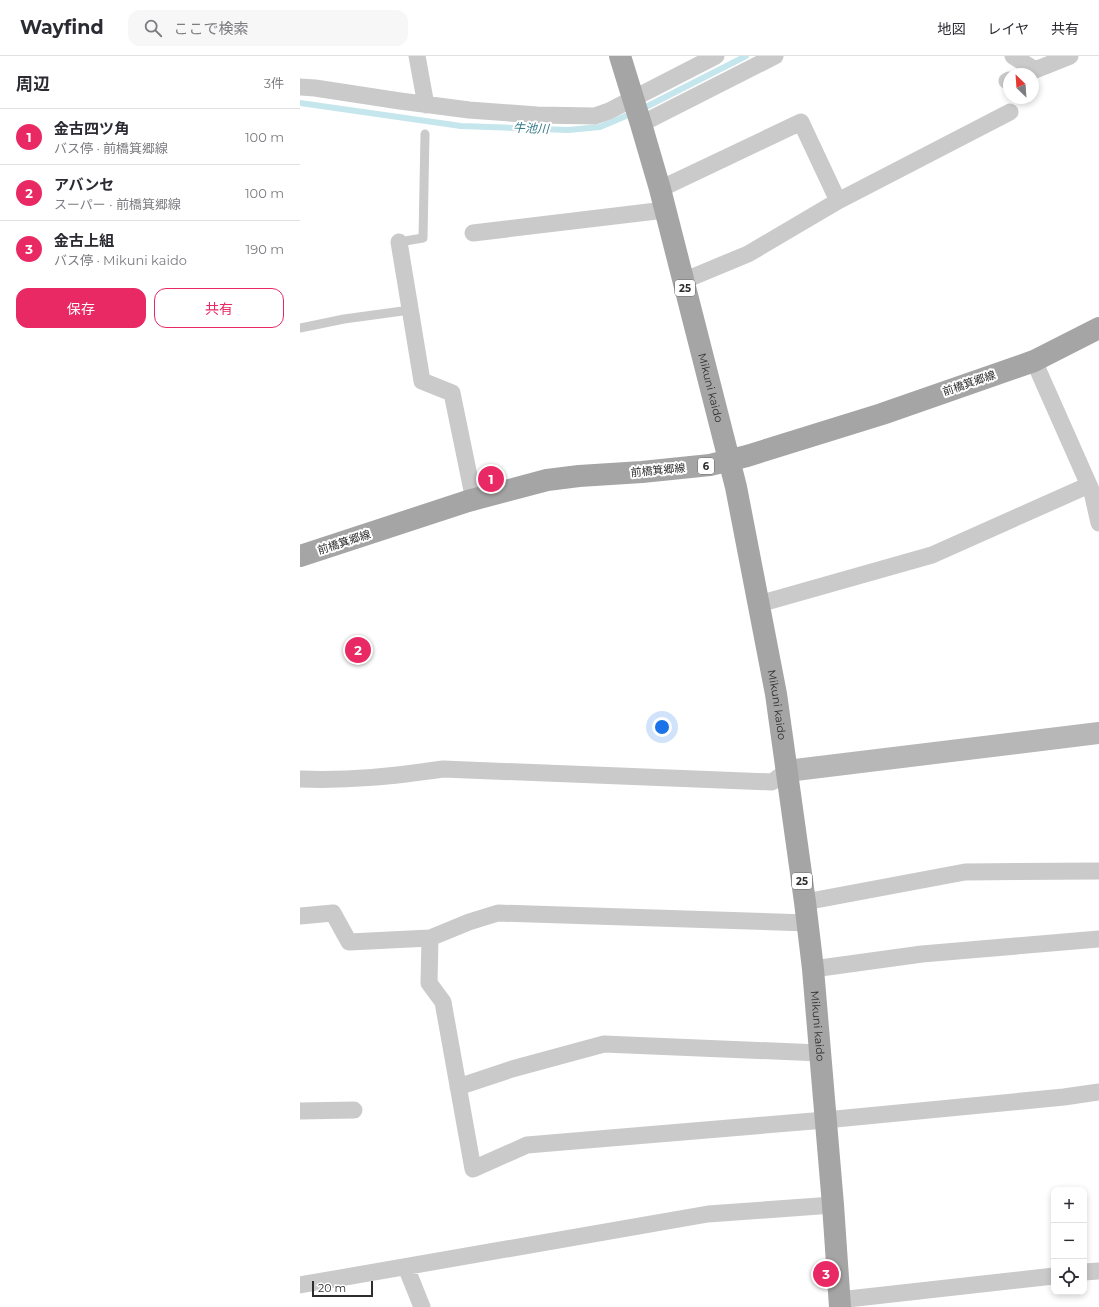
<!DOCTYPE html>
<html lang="ja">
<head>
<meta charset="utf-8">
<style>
  body { margin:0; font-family:Montserrat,"Noto Sans JP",sans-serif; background:#f7f7f7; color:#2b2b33 }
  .controls { position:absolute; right:12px; bottom:12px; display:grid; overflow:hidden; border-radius:8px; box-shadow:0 2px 6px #0003 }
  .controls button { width:36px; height:36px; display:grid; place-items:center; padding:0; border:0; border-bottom:1px solid #e1e1e2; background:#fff; color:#2b2b33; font:20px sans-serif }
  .compass { position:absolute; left:703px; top:12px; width:36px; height:36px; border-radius:50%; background:#fff; box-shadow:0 2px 6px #0003; rotate:335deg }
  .scale { position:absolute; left:12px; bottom:10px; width:61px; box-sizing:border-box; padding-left:4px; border:2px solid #2d2d2d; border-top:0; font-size:11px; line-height:14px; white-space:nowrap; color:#2d2d2d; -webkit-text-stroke:3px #fff; paint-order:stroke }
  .you { position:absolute; left:362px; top:671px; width:14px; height:14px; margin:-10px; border:3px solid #fff; border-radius:50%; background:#1a73e8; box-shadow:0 0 0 6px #1a73e833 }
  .badge { display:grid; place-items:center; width:26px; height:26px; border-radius:50%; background:#e92964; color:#fff; font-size:13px; font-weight:700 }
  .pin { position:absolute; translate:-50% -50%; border:2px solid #fff; box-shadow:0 1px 4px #0006 }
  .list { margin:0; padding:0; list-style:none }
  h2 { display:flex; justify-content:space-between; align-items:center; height:52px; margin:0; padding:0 16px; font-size:17px }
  h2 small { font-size:13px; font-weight:400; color:#7c7c81 }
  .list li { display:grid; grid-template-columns:26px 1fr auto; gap:12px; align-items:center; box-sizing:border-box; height:56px; padding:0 16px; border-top:1px solid #e1e1e2 }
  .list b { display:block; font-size:15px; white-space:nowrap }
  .list p { margin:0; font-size:13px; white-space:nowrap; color:#7c7c81 }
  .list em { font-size:13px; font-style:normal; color:#7c7c81 }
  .actions { display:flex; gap:8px; padding:12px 16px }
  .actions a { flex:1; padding:9px 0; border:1px solid #e92964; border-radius:12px; text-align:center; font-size:14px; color:#e92964 }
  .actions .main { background:#e92964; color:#fff }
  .icon { flex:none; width:22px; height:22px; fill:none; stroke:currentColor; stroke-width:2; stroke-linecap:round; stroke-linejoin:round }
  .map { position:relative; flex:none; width:799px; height:1251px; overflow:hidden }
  header { display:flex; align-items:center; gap:24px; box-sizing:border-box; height:56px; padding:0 20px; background:#fff; border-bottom:1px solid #e1e1e2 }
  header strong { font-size:19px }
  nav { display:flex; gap:22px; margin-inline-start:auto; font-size:14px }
  .search { width:280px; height:36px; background:#f7f7f7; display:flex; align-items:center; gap:10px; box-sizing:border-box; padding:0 14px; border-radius:12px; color:#7c7c81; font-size:15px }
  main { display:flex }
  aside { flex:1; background:#fff }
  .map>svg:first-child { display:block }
</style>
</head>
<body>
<header>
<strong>Wayfind</strong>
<div class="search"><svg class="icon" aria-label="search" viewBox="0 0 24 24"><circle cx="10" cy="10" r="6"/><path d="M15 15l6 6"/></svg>ここで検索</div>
<nav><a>地図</a><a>レイヤ</a><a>共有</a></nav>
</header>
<main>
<aside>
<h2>周辺<small>3件</small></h2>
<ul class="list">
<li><span class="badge">1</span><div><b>金古四ツ角</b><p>バス停 · 前橋箕郷線</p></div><em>100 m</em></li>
<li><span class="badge">2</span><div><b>アバンセ</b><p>スーパー · 前橋箕郷線</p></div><em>100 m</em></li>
<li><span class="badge">3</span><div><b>金古上組</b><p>バス停 · Mikuni kaido</p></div><em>190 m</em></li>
</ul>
<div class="actions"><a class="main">保存</a><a>共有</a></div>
</aside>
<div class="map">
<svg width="799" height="1251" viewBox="0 0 799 1251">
  <rect width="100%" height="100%" fill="#fff"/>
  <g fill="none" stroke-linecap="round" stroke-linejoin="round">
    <path stroke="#c5e6ec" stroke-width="6" d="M0 47 161 70 268 74 300 71 340 54 446 0"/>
    <path stroke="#cacaca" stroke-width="9" d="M99 186 123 182 125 78
      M0 272 44 263 110 254"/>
    <path stroke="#cacaca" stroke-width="17" d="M117 0 126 49
      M713 0 735 14
      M725 18 770 0
      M707 25 709 24
      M0 31 15 32 100 45 169 54 237 59 295 60 309 55 416 0
      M341 68 475 0
      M360 133 501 66 538 145
      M173 177 365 154
      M99 186 122 325 152 337 174 444
      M383 225 448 198 538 145 710 56
      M734 305 792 436 799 467
      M459 548 632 499 789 429
      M0 723C50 725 94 720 143 713L472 726 487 715
      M505 846 665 816 799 815
      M0 860 33 857 49 886 130 882 169 866 198 857 508 867
      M130 882 129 927 143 946 173 1113 227 1089 525 1064 764 1041 799 1036
      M513 913 622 898 799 883
      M158 1031 212 1013 304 988 520 997
      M0 1055 54 1054
      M106 1211 122 1251
      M784 1216 799 1215
      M0 1229 408 1158 533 1149
      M539 1244 754 1220"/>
    <path stroke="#b7b7b7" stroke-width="22" d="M487 715 799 677"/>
    <g stroke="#a5a5a5" stroke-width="22">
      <path id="s1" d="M320 0 341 68 360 133 436 431 476 638 505 846 513 913 533 1149 540 1251"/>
      <path d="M0 500 168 445 247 424 279 420 342 416 410 409 447 400 582 358 734 305 799 272"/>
    </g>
  </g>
  <g text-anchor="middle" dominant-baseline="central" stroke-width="4" stroke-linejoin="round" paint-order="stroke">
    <g fill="#fff" stroke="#6c6c6c" stroke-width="1">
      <rect x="375" y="224" width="20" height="16" rx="3"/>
      <rect x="398" y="402" width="16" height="16" rx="3"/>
      <rect x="492" y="817" width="20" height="16" rx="3"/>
    </g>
    <g font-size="10" font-weight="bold" fill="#2d2d2d">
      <text x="385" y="232">25</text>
      <text x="406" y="410">6</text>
      <text x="502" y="825">25</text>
    </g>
    <g font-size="11" fill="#2d2d2d" stroke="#fff">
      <text transform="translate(669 327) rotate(-19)">前橋箕郷線</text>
      <text stroke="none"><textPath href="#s1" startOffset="344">Mikuni kaido</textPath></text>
      <text transform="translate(358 414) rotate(-5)">前橋箕郷線</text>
      <text transform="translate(44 486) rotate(-18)">前橋箕郷線</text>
      <text stroke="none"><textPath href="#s1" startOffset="668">Mikuni kaido</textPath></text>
      <text stroke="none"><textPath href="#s1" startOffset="992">Mikuni kaido</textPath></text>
    </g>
    <g font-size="12" font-style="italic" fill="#377d8a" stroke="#fff">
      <text transform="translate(231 72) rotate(2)">牛池川</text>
    </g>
  </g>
</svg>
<div class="controls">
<button>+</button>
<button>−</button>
<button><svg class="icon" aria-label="locate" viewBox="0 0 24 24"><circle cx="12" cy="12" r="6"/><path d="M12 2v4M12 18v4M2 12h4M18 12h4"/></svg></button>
</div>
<svg class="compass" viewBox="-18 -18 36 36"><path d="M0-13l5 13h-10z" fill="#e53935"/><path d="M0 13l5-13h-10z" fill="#7c7c81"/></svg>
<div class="scale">20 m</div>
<div class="you"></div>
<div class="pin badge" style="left:191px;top:423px">1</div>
<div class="pin badge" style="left:58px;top:594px">2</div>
<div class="pin badge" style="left:526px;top:1218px">3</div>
</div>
</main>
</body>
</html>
